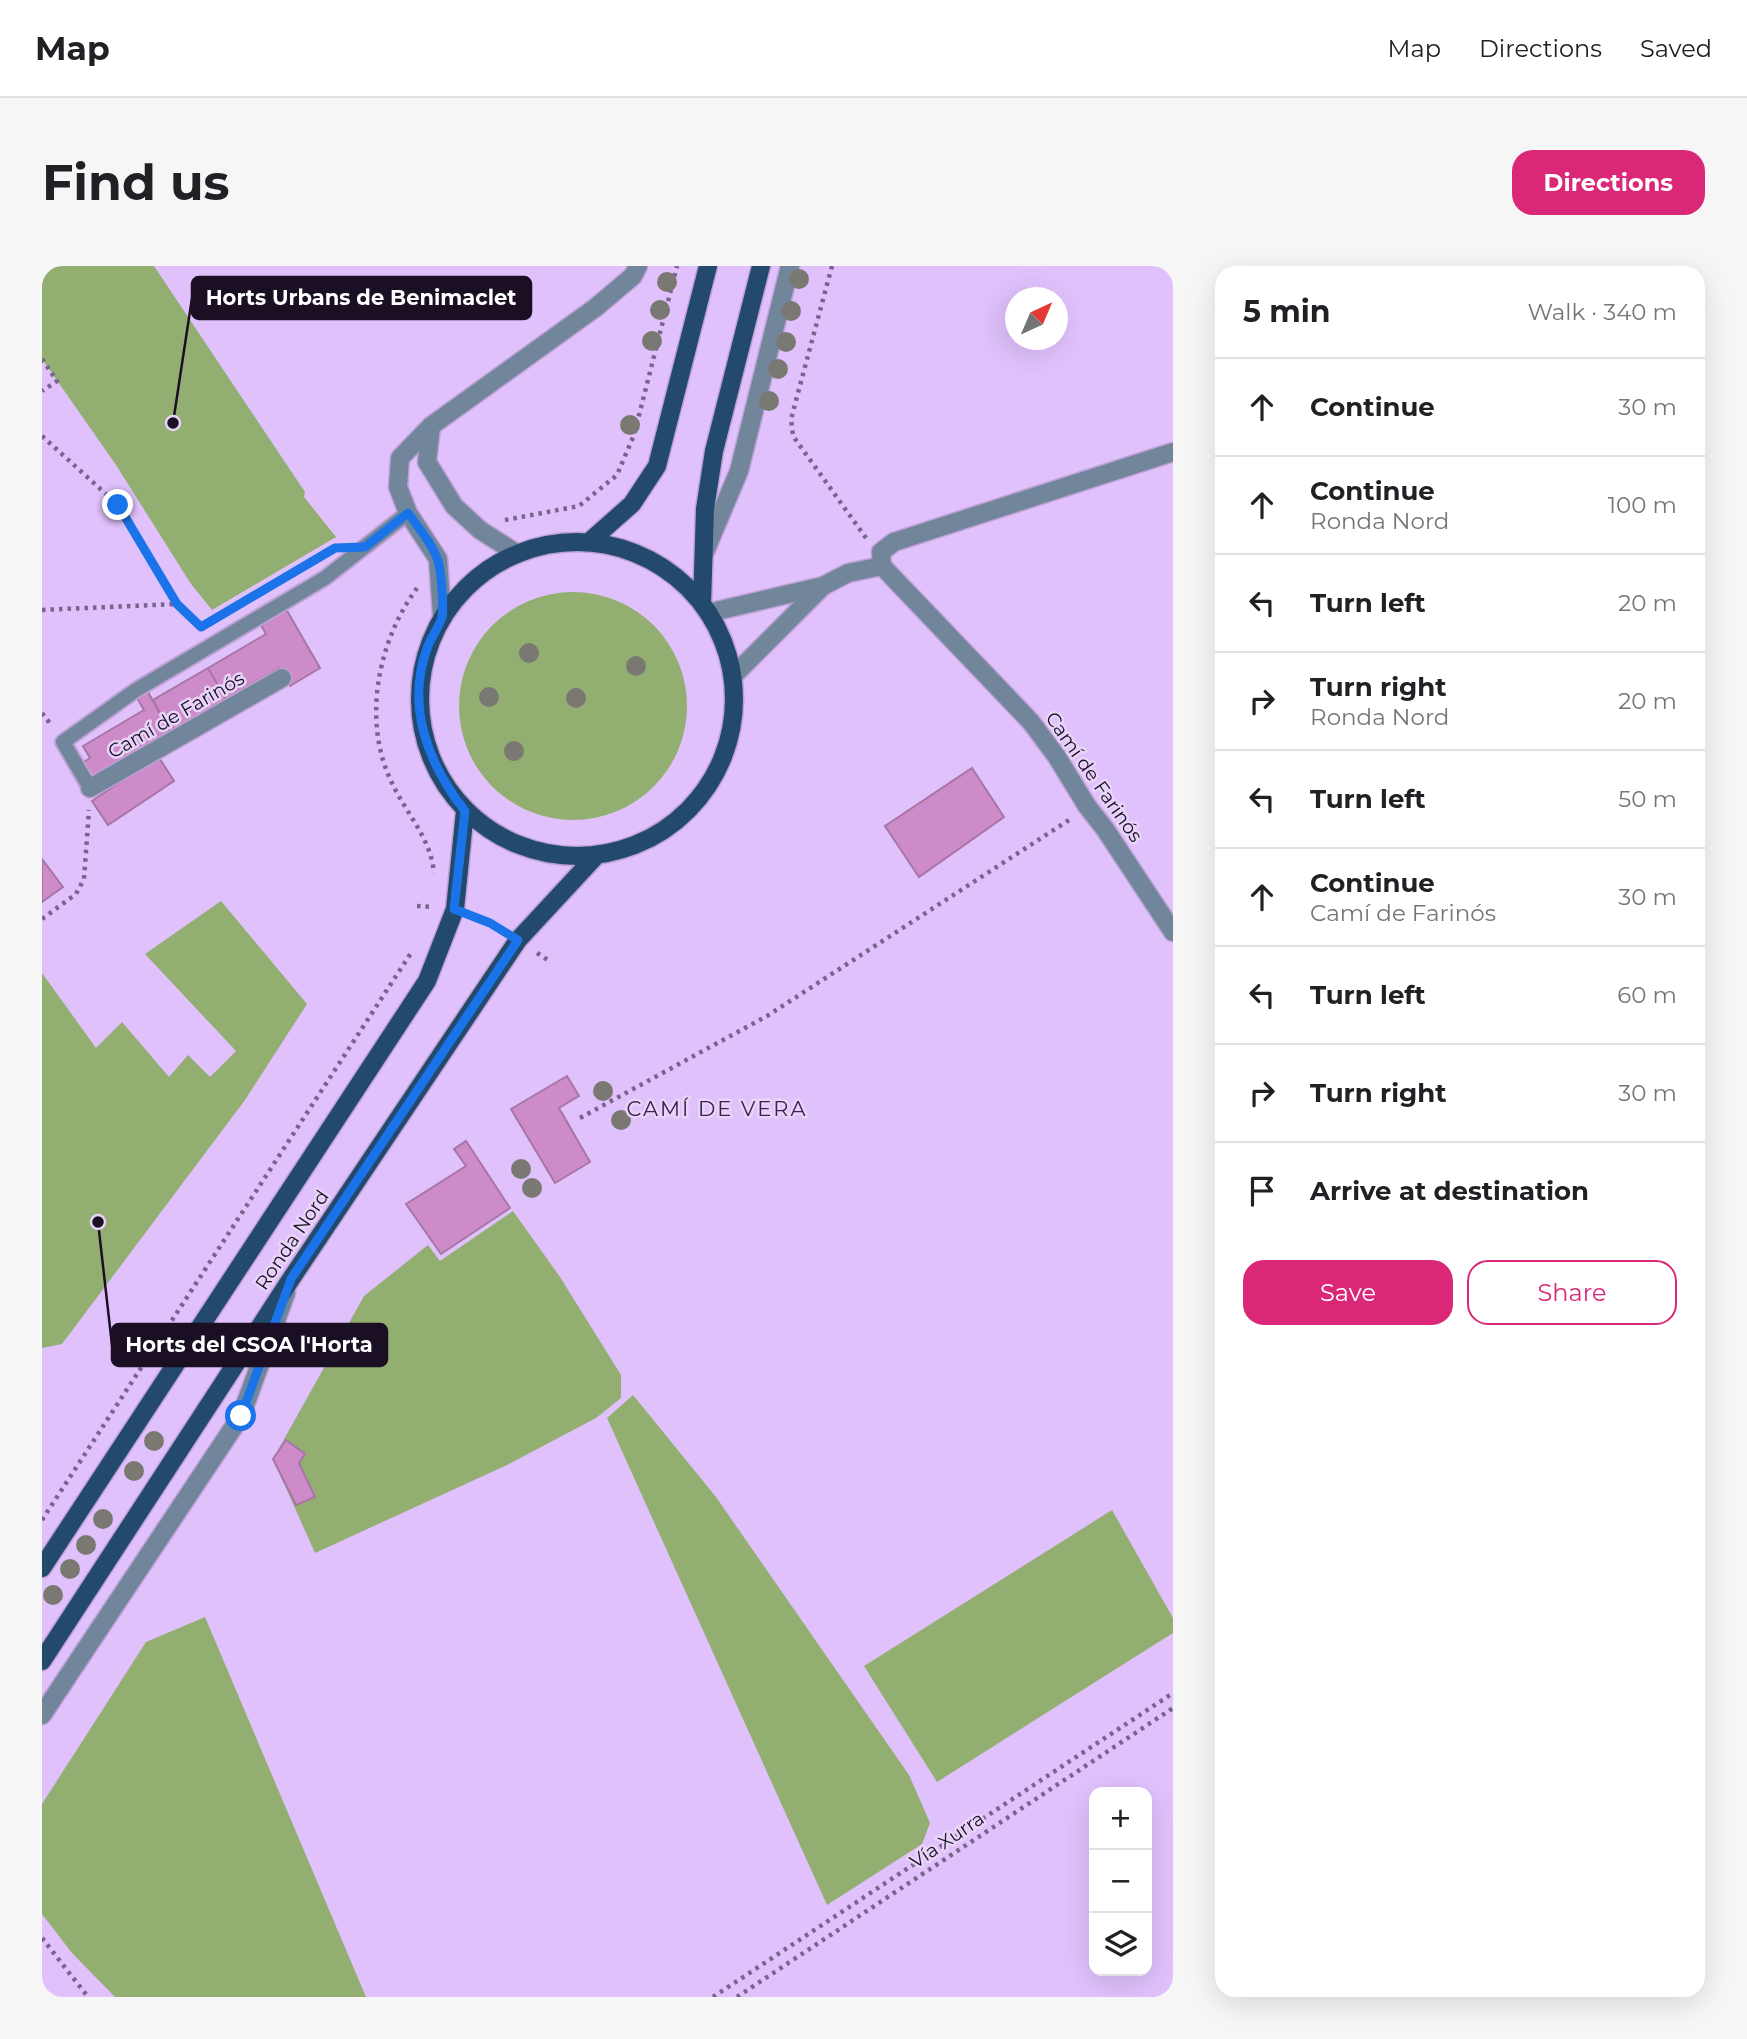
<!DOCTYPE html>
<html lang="en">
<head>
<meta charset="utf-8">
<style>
  body { margin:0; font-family:Montserrat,sans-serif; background:#f6f6f6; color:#202124 }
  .controls { position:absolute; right:21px; bottom:21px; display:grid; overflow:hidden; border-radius:14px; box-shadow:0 7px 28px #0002 }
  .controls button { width:63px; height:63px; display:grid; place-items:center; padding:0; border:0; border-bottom:2px solid #e0e0e0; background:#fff; color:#202124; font:35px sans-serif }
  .compass { position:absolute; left:963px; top:21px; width:63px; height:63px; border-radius:50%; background:#fff; box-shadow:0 7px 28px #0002; rotate:44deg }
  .stop { position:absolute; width:21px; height:21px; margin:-16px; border:5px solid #1a73e8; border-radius:50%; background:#fff }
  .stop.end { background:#1a73e8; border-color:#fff; box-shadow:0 2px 7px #0008 }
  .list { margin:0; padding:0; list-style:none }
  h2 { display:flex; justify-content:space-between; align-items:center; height:91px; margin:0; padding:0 28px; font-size:30px }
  h2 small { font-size:23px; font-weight:400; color:#757577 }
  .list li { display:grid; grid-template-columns:46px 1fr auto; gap:21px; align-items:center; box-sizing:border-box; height:98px; padding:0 28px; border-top:2px solid #e0e0e0 }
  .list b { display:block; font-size:26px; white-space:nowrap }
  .list p { margin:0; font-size:23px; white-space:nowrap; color:#757577 }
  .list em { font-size:23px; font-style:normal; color:#757577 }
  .actions { display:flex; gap:14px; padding:21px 28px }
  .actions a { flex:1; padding:16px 0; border:2px solid #db2777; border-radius:21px; text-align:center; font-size:24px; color:#db2777 }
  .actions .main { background:#db2777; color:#fff }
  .icon { flex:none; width:38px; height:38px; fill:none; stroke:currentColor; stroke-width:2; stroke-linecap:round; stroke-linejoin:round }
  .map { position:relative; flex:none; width:1131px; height:1731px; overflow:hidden; border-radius:21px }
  header { display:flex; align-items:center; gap:42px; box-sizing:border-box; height:98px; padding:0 35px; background:#fff; border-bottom:2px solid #e0e0e0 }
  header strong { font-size:33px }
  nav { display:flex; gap:38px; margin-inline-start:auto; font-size:24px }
  .intro { display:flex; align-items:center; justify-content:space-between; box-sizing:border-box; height:168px; padding:0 42px }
  h1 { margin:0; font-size:49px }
  .button { padding:18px 32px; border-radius:21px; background:#db2777; color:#fff; font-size:24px; font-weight:700 }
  main { display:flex; gap:42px; padding:0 42px }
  aside { flex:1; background:#fff; border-radius:21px; box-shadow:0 7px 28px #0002 }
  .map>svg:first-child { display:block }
</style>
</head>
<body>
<header>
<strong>Map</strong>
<nav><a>Map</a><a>Directions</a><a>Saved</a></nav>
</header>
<div class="intro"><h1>Find us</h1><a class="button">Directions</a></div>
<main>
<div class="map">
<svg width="1131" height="1731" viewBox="0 0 1131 1731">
  <rect width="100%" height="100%" fill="#e0c1fc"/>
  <path fill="#92af71" d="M0 0H112L263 226 262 231 294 271 170 344 149 318 74 199 0 93Z
    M417 440a114 114 0 1 1 228 0a114 114 0 1 1-228 0Z
    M179 635 265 738 203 834 20 1078 0 1082V707L54 782 80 756 127 811 146 789 168 811 194 785 103 688Z
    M471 945 518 1011 579 1109V1132L554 1152 465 1199 273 1287 231 1193 322 1030 386 979 398 995Z
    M591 1129 674 1231 867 1509 888 1557 880 1578 785 1639 565 1152Z
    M1070 1244 1131 1352V1367L895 1516 822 1400Z
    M163 1351 324 1731H73L30 1687 0 1648V1538L104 1376Z"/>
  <path fill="#cd8cc9" stroke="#a776a4" stroke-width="2" d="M244 343 278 402 248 420 237 402 184 433 166 402 224 368 219 359Z
    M166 402 184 433 128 466 111 434Z
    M106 426 128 466 49 512 40 497 48 492 41 480 102 444 95 432Z
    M116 490 132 515 66 559 50 535Z
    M930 502 962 551 877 611 843 560Z
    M0 593 21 621 0 636Z
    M525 810 537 830 517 842 548 896 513 917 469 843Z
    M424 875 468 942 399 988 364 938 424 900 412 883Z
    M244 1174 263 1188 257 1197 273 1231 254 1239 231 1193Z"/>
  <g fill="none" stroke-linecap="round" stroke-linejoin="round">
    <defs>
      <path id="lane" d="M48 522 21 476 94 424 283 312 366 247"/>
      <path id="street" d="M389 160 385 196 412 240 438 264 474 287
        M662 288 697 205 748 0
        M840 300 839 286 852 276 1131 186
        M666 347 781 320 806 307 840 300 989 456 1015 491 1045 540 1063 563 1131 666
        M400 350 396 293 366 247 356 221 358 192 389 160 553 42 591 10 596 0
        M691 410 780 321
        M48 522 240 412
        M0 1449 199 1150 244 1027"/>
      <path id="primary" d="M378 433a157 157 0 1 1 314 0a157 157 0 1 1-314 0Z
        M547 276 590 238 615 200 666 0
        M660 338 663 243 672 185 719 0
        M0 1302 385 715 413 643 423 545
        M0 1395 249 1013 476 674 553 591"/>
    </defs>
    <use href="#lane" stroke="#bda1d5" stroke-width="18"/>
    <use href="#street" stroke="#bda1d5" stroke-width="21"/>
    <use href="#primary" stroke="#bda1d5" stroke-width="21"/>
    <path stroke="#79648b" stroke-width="4.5" stroke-dasharray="3.5 5" stroke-linecap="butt" d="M790 0 749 153 751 170 824 272
      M0 93 15 115 0 125
      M0 170 76 239 135 338
      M463 254 537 240 575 209 592 169 635 0
      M375 322C336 375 320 454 349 515 363 546 389 572 392 607
      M0 344 135 338 159 361 161 360
      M0 447 10 460
      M375 640 390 641
      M432 651 458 663
      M0 653 34 628 42 613 47 544
      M495 687 509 696
      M538 852 725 750 1027 554
      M0 1254 371 684
      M0 1672 46 1731
      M671 1731 1131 1427
      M695 1731 1131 1442"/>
    <use href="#lane" stroke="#72869b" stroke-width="14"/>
    <use href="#street" stroke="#72869b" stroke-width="18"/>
    <use href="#primary" stroke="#23496c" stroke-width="18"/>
  </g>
  <g fill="#7a7872">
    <circle cx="757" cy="13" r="10"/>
    <circle cx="625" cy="16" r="10"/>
    <circle cx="618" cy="44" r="10"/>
    <circle cx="749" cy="45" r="10"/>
    <circle cx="610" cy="75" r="10"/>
    <circle cx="744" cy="76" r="10"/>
    <circle cx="736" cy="103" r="10"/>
    <circle cx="727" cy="135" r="10"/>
    <circle cx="588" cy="159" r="10"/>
    <circle cx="487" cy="387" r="10"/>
    <circle cx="594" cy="400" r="10"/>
    <circle cx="447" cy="431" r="10"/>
    <circle cx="534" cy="432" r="10"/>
    <circle cx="472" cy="485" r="10"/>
    <circle cx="561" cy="825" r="10"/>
    <circle cx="579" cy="854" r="10"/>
    <circle cx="479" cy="903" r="10"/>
    <circle cx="490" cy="922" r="10"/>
    <circle cx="112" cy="1175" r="10"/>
    <circle cx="92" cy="1205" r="10"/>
    <circle cx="61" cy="1253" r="10"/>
    <circle cx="44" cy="1279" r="10"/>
    <circle cx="28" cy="1303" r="10"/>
    <circle cx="11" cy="1329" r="10"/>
  </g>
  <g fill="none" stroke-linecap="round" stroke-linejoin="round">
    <path stroke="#1a73e8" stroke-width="9" d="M76 239 135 338 159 361 293 282 323 281 366 247C376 261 389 276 395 292 399 301 402 342 400 351 397 361 390 370 386 380 363 439 386 498 423 545L412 643 448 657 476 674 249 1013 199 1150"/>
  </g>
  <g text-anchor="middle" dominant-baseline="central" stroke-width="5" stroke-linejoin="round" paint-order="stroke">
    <g font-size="19" fill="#1b0f24" stroke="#e7d4f8">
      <text transform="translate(134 449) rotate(-30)">Camí de Farinós</text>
      <text transform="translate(1052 511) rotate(55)">Camí de Farinós</text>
      <text transform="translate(250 974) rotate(-56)">Ronda Nord</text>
      <text transform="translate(905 1574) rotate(-34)">Vía Xurra</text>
    </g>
    <g font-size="21" letter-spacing="2" fill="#3c2050" stroke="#e7d4f8">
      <text x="675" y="842">CAMÍ DE VERA</text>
    </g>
  </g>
  <path fill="none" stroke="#1b0f24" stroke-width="2.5" d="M131 157L150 32M56 956L70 1079"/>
  <g fill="#1b0f24" stroke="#e7d4f8" stroke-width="2.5">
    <circle cx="131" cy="157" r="7"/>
    <circle cx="56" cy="956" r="7"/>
  </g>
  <g fill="#1b0f24" stroke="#1b0f24" stroke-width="2.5">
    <rect x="150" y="11" width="339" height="42" rx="7"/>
    <rect x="70" y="1058" width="275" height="42" rx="7"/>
  </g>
  <g font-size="21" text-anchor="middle" font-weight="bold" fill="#fff">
    <text x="319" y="39">Horts Urbans de Benimaclet</text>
    <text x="207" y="1086">Horts del CSOA l'Horta</text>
  </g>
</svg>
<div class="controls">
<button>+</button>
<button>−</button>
<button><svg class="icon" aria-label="layers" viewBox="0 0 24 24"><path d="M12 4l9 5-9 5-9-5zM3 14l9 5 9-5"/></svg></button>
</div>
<svg class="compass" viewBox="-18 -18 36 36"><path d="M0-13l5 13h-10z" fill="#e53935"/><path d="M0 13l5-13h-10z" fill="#757577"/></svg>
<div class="stop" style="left:199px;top:1150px"></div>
<div class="stop end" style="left:76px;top:239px"></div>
</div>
<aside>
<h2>5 min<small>Walk · 340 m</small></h2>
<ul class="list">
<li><svg class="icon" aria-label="ahead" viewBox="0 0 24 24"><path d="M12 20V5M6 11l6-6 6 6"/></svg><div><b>Continue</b></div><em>30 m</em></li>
<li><svg class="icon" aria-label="ahead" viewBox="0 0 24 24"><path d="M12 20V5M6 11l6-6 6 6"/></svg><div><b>Continue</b><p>Ronda Nord</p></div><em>100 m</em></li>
<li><svg class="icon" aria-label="left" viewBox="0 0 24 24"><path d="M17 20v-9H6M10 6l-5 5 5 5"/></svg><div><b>Turn left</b></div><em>20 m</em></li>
<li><svg class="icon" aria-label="right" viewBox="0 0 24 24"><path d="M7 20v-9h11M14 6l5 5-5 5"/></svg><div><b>Turn right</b><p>Ronda Nord</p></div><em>20 m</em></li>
<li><svg class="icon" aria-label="left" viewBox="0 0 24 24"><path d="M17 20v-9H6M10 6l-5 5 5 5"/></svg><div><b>Turn left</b></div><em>50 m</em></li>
<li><svg class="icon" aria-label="ahead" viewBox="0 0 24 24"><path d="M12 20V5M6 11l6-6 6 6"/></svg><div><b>Continue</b><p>Camí de Farinós</p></div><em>30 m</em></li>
<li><svg class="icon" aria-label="left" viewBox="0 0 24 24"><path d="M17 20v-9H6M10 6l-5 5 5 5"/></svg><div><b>Turn left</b></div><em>60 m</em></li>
<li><svg class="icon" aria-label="right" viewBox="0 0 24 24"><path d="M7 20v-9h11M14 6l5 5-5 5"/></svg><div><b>Turn right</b></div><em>30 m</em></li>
<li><svg class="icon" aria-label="arrive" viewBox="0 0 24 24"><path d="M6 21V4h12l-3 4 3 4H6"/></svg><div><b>Arrive at destination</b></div></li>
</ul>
<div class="actions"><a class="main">Save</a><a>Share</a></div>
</aside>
</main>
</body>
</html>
